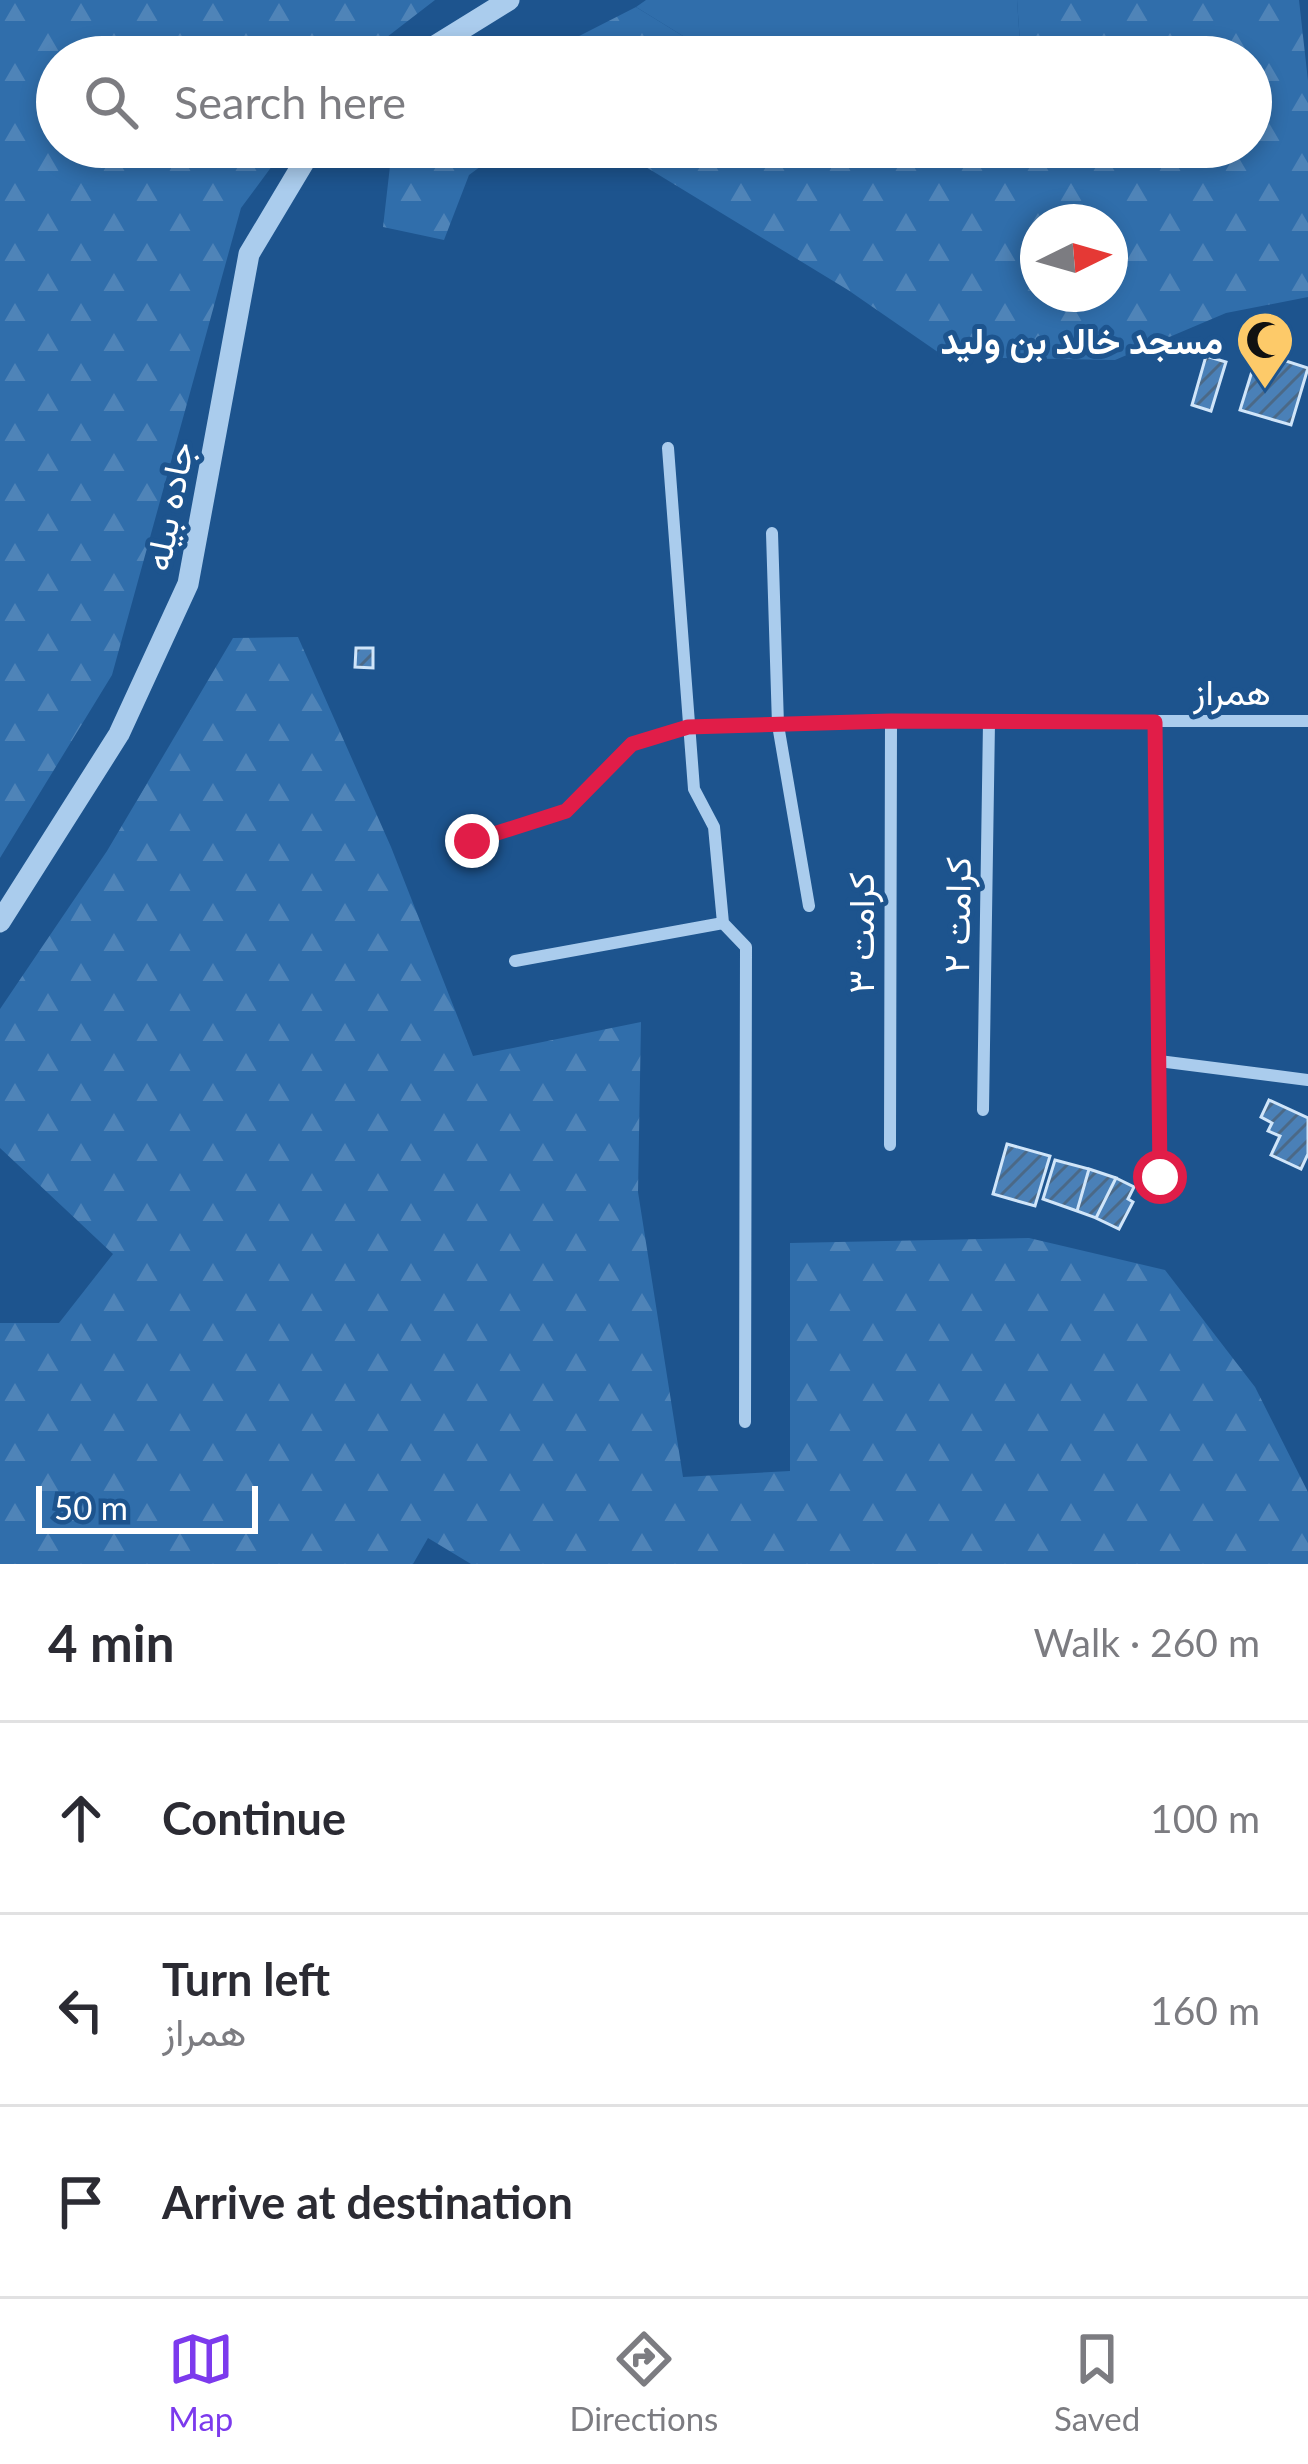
<!DOCTYPE html>
<html lang="en">
<head>
<meta charset="utf-8">
<style>
  body { margin:0; font-family:Lato,Vazirmatn,sans-serif; background:#f7f7f7; color:#2b2b33 }
  .compass { position:absolute; left:1020px; top:204px; width:108px; height:108px; border-radius:50%; background:#fff; box-shadow:0 6px 18px #0003; rotate:85deg }
  .scale { position:absolute; left:36px; bottom:30px; width:222px; box-sizing:border-box; padding-left:12px; border:6px solid #fff; border-top:0; font-size:33px; line-height:42px; white-space:nowrap; color:#fff; -webkit-text-stroke:9px #1d548e; paint-order:stroke }
  .stop { position:absolute; width:36px; height:36px; margin:-27px; border:9px solid #e11d48; border-radius:50%; background:#fff }
  .stop.end { background:#e11d48; border-color:#fff; box-shadow:0 3px 12px #0008 }
  .list { margin:0; padding:0; list-style:none }
  h2 { display:flex; justify-content:space-between; align-items:center; height:156px; margin:0; padding:0 48px; font-size:51px }
  h2 small { font-size:39px; font-weight:400; color:#7c7c81 }
  .list li { display:grid; grid-template-columns:78px 1fr auto; gap:36px; align-items:center; box-sizing:border-box; height:192px; padding:0 48px; border-top:3px solid #e1e1e2 }
  .list b { display:block; font-size:45px; white-space:nowrap }
  .list p { margin:0; font-size:39px; white-space:nowrap; color:#7c7c81 }
  .list em { font-size:39px; font-style:normal; color:#7c7c81 }
  .icon { flex:none; width:66px; height:66px; fill:none; stroke:currentColor; stroke-width:2; stroke-linecap:round; stroke-linejoin:round }
  .map { position:relative; flex:none; width:1308px; height:1564px; overflow:hidden }
  .search { position:absolute; background:#fff; box-shadow:0 6px 18px #0003; left:36px; right:36px; top:36px; height:132px; display:flex; align-items:center; gap:30px; box-sizing:border-box; padding:0 42px; border-radius:66px; color:#7c7c81; font-size:45px }
  .sheet { height:732px; background:#fff }
  nav { display:flex; justify-content:space-around; align-items:center; box-sizing:border-box; height:168px; border-top:3px solid #e1e1e2; background:#fff; font-size:33px; color:#7c7c81 }
  nav a { display:grid; justify-items:center; gap:6px }
  nav .on { color:#7c3aed }
  .map>svg:first-child { display:block }
</style>
</head>
<body>
<div class="map">
<svg width="1308" height="1564" viewBox="0 0 1308 1564">
  <defs>
    <pattern id="forest-firs" width="22" height="20" patternUnits="userSpaceOnUse" patternTransform="scale(3)"><rect width="22" height="20" fill="#306eab"/><path d="M5 1l3.5 6h-7zM16 11l3.5 6h-7z" fill="#4f84b8"/></pattern>
    <pattern id="building-hatch" width="6" height="6" patternUnits="userSpaceOnUse" patternTransform="scale(3)"><rect width="6" height="6" fill="#4a80b7"/><path d="M-1 1l2-2M0 6l6-6M5 7l2-2" fill="none" stroke="#4b6987"/></pattern>
  </defs>
  <rect width="100%" height="100%" fill="#1d548e"/>
  <path fill="url(#forest-firs)" fill-rule="evenodd" d="M0 0H435L361 57H57V147H286L241 208 112 675 0 858Z
    M1017 0H1299L1308 81V297L1226 313 1115 360 945 357 848 290 613 147H920L986 162 1002 147H1251V57H1021ZM1038 222H1110V294H1038Z
    M636 7 717 57H538Z
    M404 147H507L469 175 444 240 383 227 390 166Z
    M298 637 391 847 473 1056 641 1022 638 1192 683 1477 790 1471V1243L1029 1238 1165 1270 1255 1387 1308 1492V1564H471L428 1538 413 1564H0V1323H59L113 1254 0 1148V1009L107 851 233 638Z"/>
  <path fill="#306eab" d="M646 0H1017L1021 57H717L636 7Z
    M920 147H1002L986 162Z"/>
  <path fill="url(#building-hatch)" stroke="#d0e5f9" stroke-width="3" d="M1258 352 1308 368 1291 425 1240 410Z
    M1206 356 1226 362 1211 411 1192 405Z
    M356 648H373V668L355 667Z
    M1269 1100 1308 1118V1154L1301 1169 1271 1155 1280 1136 1268 1131 1272 1123 1261 1117Z
    M1007 1144 1050 1156 1035 1206 993 1194Z
    M1055 1160 1089 1169 1077 1211 1043 1199Z
    M1089 1169 1116 1178 1096 1218 1077 1211Z
    M1116 1178 1134 1187 1128 1199 1133 1202 1119 1229 1096 1218Z"/>
  <g fill="none" stroke-linecap="round" stroke-linejoin="round">
    <path stroke="#aacced" stroke-width="12" d="M668 448 694 789 714 827 723 923 746 947 745 1422
      M772 533 778 725 809 906
      M1155 722 1160 1177
      M472 841 565 811 632 744 688 727 891 721H1308
      M515 961 723 923
      M1159 1061 1308 1080
      M983 1110 989 722
      M890 1145 891 721"/>
    <path stroke="#aacced" stroke-width="21" d="M417 57 509 0
      M0 922 119 734 188 584 249 254 313 147"/>
  </g>
  <g fill="none" stroke-linecap="round" stroke-linejoin="round">
    <path stroke="#e11d48" stroke-width="15" d="M472 841 566 811 632 744 688 727 891 721 1155 722 1160 1177"/>
  </g>
  <defs>
    <symbol id="mosque-pin" viewBox="-11 -11 22 30"><path d="M0 17L-7.5 6A9.5 9.5 0 1 1 7.5 6Z" fill="#fdca69" stroke="#1d548e"/><path d="M3.5-4.9A6 6 0 1 0 3.5 4.9A5 5 0 1 1 3.5-4.9Z" fill="#111"/></symbol>
  </defs>
  <g fill-rule="evenodd">
    <use href="#mosque-pin" x="1232" y="307" width="66" height="90"/>
  </g>
  <g text-anchor="middle" dominant-baseline="central" stroke-width="10" stroke-linejoin="round" paint-order="stroke">
    <g font-size="36" font-weight="bold" fill="#fff" stroke="#1d548e" text-anchor="end">
      <text x="1223" y="340">مسجد خالد بن ولید</text>
    </g>
    <g font-size="36" fill="#fff" stroke="#1d548e">
      <text transform="translate(168 506) rotate(-79)">جاده بیله</text>
      <text x="1232" y="691">همراز</text>
      <text transform="translate(956 915) rotate(-89)">کرامت ۲</text>
      <text transform="translate(860 933) rotate(-90)">کرامت ۳</text>
    </g>
  </g>
</svg>
<svg class="compass" viewBox="-18 -18 36 36"><path d="M0-13l5 13h-10z" fill="#e53935"/><path d="M0 13l5-13h-10z" fill="#7c7c81"/></svg>
<div class="scale">50 m</div>
<div class="stop" style="left:1160px;top:1177px"></div>
<div class="stop end" style="left:472px;top:841px"></div>
<div class="search"><svg class="icon" aria-label="search" viewBox="0 0 24 24"><circle cx="10" cy="10" r="6"/><path d="M15 15l6 6"/></svg>Search here</div>
</div>
<section class="sheet">
<h2>4 min<small>Walk · 260 m</small></h2>
<ul class="list">
<li><svg class="icon" aria-label="ahead" viewBox="0 0 24 24"><path d="M12 20V5M6 11l6-6 6 6"/></svg><div><b>Continue</b></div><em>100 m</em></li>
<li><svg class="icon" aria-label="left" viewBox="0 0 24 24"><path d="M17 20v-9H6M10 6l-5 5 5 5"/></svg><div><b>Turn left</b><p>همراز</p></div><em>160 m</em></li>
<li><svg class="icon" aria-label="arrive" viewBox="0 0 24 24"><path d="M6 21V4h12l-3 4 3 4H6"/></svg><div><b>Arrive at destination</b></div></li>
</ul>
</section>
<nav>
<a class="on"><svg class="icon" aria-label="map" viewBox="0 0 24 24"><path d="M3 6l6-2 6 2 6-2v14l-6 2-6-2-6 2zM9 4v14M15 6v14"/></svg>Map</a>
<a><svg class="icon" aria-label="directions" viewBox="0 0 24 24"><path d="M12 3l9 9-9 9-9-9zM9 14v-3h6M13 9l2 2-2 2"/></svg>Directions</a>
<a><svg class="icon" aria-label="saved" viewBox="0 0 24 24"><path d="M7 4h10v16l-5-4-5 4z"/></svg>Saved</a>
</nav>
</body>
</html>
